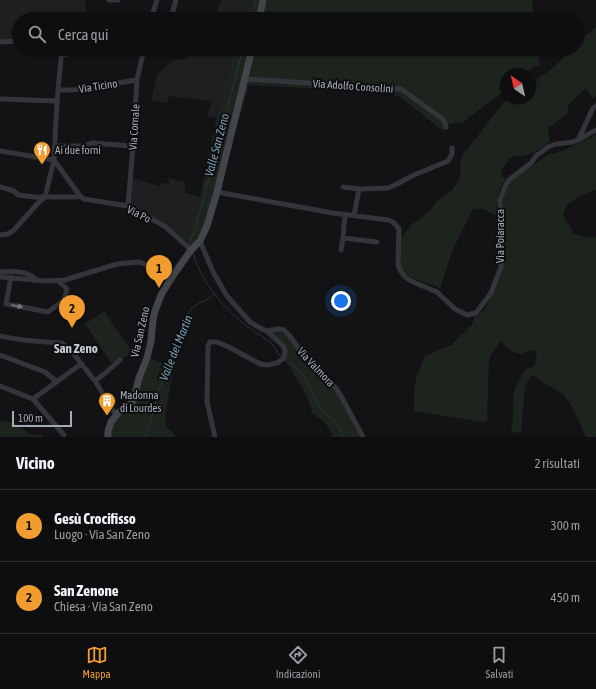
<!DOCTYPE html>
<html lang="it">
<head>
<meta charset="utf-8">
<style>
  body { margin:0; font-family:"Asap Condensed",sans-serif; background:#171719; color:#f1f3f6 }
  .compass { position:absolute; left:500px; top:68px; width:36px; height:36px; border-radius:50%; background:#0e0e10; box-shadow:0 1px 3px #0004; rotate:326deg }
  .scale { position:absolute; left:12px; bottom:10px; width:60px; box-sizing:border-box; padding-left:4px; border:2px solid #a4abb5; border-top:0; font-size:11px; line-height:14px; white-space:nowrap; color:#a4abb5; -webkit-text-stroke:3px #0e0e10; paint-order:stroke }
  .you { position:absolute; left:341px; top:301px; width:14px; height:14px; margin:-10px; border:3px solid #fff; border-radius:50%; background:#1a73e8; box-shadow:0 0 0 6px #1a73e833 }
  .badge { display:grid; place-items:center; width:26px; height:26px; border-radius:50%; background:#f19c2f; color:#111; font-size:13px; font-weight:700 }
  .pin { position:absolute; translate:-50% -33px; filter:drop-shadow(0 1px 2px #0008) }
  .pin::after { content:''; position:absolute; top:21px; width:14px; height:12px; background:inherit; clip-path:polygon(0 0,100% 0,50% 100%) }
  .list { margin:0; padding:0; list-style:none }
  h2 { display:flex; justify-content:space-between; align-items:center; height:52px; margin:0; padding:0 16px; font-size:17px }
  h2 small { font-size:13px; font-weight:400; color:#9b9c9f }
  .list li { display:grid; grid-template-columns:26px 1fr auto; gap:12px; align-items:center; box-sizing:border-box; height:72px; padding:0 16px; border-top:1px solid #2e2e30 }
  .list b { display:block; font-size:15px; white-space:nowrap }
  .list p { margin:0; font-size:13px; white-space:nowrap; color:#9b9c9f }
  .list em { font-size:13px; font-style:normal; color:#9b9c9f }
  .icon { flex:none; width:22px; height:22px; fill:none; stroke:currentColor; stroke-width:2; stroke-linecap:round; stroke-linejoin:round }
  .map { position:relative; flex:none; width:596px; height:437px; overflow:hidden }
  .search { position:absolute; background:#0e0e10; box-shadow:0 1px 3px #0004; left:12px; right:12px; top:12px; height:44px; display:flex; align-items:center; gap:10px; box-sizing:border-box; padding:0 14px; border-radius:22px; color:#9b9c9f; font-size:15px }
  .sheet { height:196px; background:#0e0e10 }
  nav { display:flex; justify-content:space-around; align-items:center; box-sizing:border-box; height:56px; border-top:1px solid #2e2e30; background:#0e0e10; font-size:11px; color:#9b9c9f }
  nav a { display:grid; justify-items:center; gap:2px }
  nav .on { color:#f19c2f }
  .map>svg:first-child { display:block }
</style>
</head>
<body>
<div class="map">
<svg width="596" height="437" viewBox="0 0 596 437">
  <rect width="100%" height="100%" fill="#131315"/>
  <path fill="#1f1f22" d="M0 0H97H85L86 17 72 18V19H19V41L0 42Z
    M221 0H251L242 19H208L216 13Z
    M192 49H234L217 118 207 116 212 101 169 96 168 103 151 101 157 75 172 61 188 58Z
    M131 178 160 186 161 182 169 185 168 178 185 182V193L200 197 198 207 184 243 166 227 128 206Z"/>
  <path fill="#1d241d" d="M251 0H532L534 19H242Z
    M596 27V96L593 99 586 88 568 105 567 115 562 117 548 129 550 142 537 151 524 156H513L502 168 501 176 506 179C496 194 497 201 498 217L484 209H473L452 251 440 289C435 284 420 282 413 278 408 276 404 272 399 268V236L402 237 411 225 420 219 431 209 438 200 451 191 459 181 461 170 460 164 462 155 468 149 473 141 478 136 503 103 510 98H530V84L553 68 571 49H577V43Z
    M234 49H538L540 66 534 67 526 74H506V89L462 123 448 124 443 131 399 96 384 92 249 85 207 226 191 250 184 243 198 207 220 103Z
    M596 135V190H594L578 197 567 205 563 214 568 224 575 234 590 238 596 237V437H586L573 408 564 395 532 375 525 386 521 433 511 431 513 420V396L517 384 525 370 534 366 537 356 534 351C529 350 528 351 524 353 515 356 507 347 501 341L491 354 489 361 487 421 483 422 414 411V391L416 377 425 356 451 345 472 325 474 317 481 313 485 308 496 288 499 281 501 269 504 234 503 201 505 192 512 181 523 172 548 155 564 150Z
    M104 311 132 352 122 359 112 364 85 324Z
    M267 331 283 333 288 337 303 359 336 390 360 437H333C330 426 322 419 312 413 308 392 294 376 284 358L285 350Z
    M147 358 162 363 171 361 174 367 170 387 165 417 166 427 173 432 175 437H108V431L130 404Z
    M0 421 13 422 30 434 41 435 44 437H0Z"/>
  <g fill="none" stroke-linecap="round" stroke-linejoin="round">
    <path stroke="#293338" stroke-width="1" d="M252 19 256 0
      M190 241 196 227 243 49
      M193 253C202 283 223 308 247 326 255 333 265 337 272 344 276 348 277 353 281 357
      M284 360 292 364 304 376 312 391 317 403 322 410 335 421 339 427 343 437
      M145 437C153 420 155 401 161 384 164 376 168 369 171 361 174 347 182 321 191 309 197 302 207 302 214 294V293"/>
    <path stroke="#34353a" stroke-width="5" d="M109 0H118
      M173 11 176 0
      M151 19 157 0
      M0 42 19 41
      M62 49 57 101 54 160 80 196 84 199 128 206 166 227 191 250
      M61 55 68 54 78 50 85 49
      M245 79 401 89 444 120 446 127
      M59 90H73L137 80
      M0 99 57 101
      M578 140 593 108 596 106
      M55 146H84L92 143 133 146
      M0 151 54 160 45 197H35L18 195 14 191 0 187
      M343 187 359 189
      M217 192 333 213 388 220 393 222 399 229 398 263 399 268 404 276 411 281 437 292 455 309 467 315 476 313 491 293 501 267 502 224 500 200 504 189 509 180 531 163 536 156 548 147 556 144 573 142 580 139 596 130
      M128 206 133 146 137 80 144 49
      M345 215 343 238 377 242
      M354 216 359 189 388 188 397 184 414 175 448 161 452 154V148
      M0 235 8 234 13 231 40 201 45 197H76L80 196
      M200 241 213 272 227 296 250 322 262 329 267 331 278 329 284 330 290 336 305 358 318 370 335 387 341 396 363 437
      M341 250 343 238
      M0 272C11 271 29 270 36 280
      M0 277 46 281 65 280 117 264 139 262 155 268 172 277
      M11 277 6 304 48 312 64 300 67 289 58 281
      M0 336C20 341 41 342 62 343L73 353 95 381 116 415
      M0 355 45 372 57 382
      M95 381 103 375 120 360
      M0 386 33 399 64 435
      M33 399 81 364
      M215 437 207 402 208 346 210 342H217L229 347 260 364 268 365 277 363 284 358 285 350 283 346 267 331"/>
    <path stroke="#42454a" stroke-width="7" d="M259 19 263 0
      M108 437V431L111 422 119 412 130 404 133 401 139 378 147 358 151 341 153 320 155 311 161 295 172 277 191 250 200 241 207 226 217 192 252 49"/>
  </g>
  <defs><path id="oneway-solid" d="M-6-.8H1V-3.2L6.5 0L1 3.2V.8H-6Z"/></defs>
  <use fill="#72767e" href="#oneway-solid" transform="translate(17 306) rotate(11)"/>
  <defs>
    <symbol id="restaurant-pin" viewBox="-11 -11 22 30"><path d="M0 17L-7.5 6A9.5 9.5 0 1 1 7.5 6Z" fill="#f19c2f" stroke="#0e0e10"/><path d="M-5-6h1v4h1v-4h1v4h1v-4h1v5L-1.5 .5V6h-2V.5L-5-1ZM5-6V6H3V1.5H1.5Q1.5-4 5-6Z" fill="#fff"/></symbol>
    <symbol id="building-pin" viewBox="-11 -11 22 30"><path d="M0 17L-7.5 6A9.5 9.5 0 1 1 7.5 6Z" fill="#f19c2f" stroke="#0e0e10"/><path d="M-4-6H4V6H1V3H-1V6H-4ZM-2.5-4.3h1.7v1.8h-1.7ZM.8-4.3h1.7v1.8H.8ZM-2.5-1h1.7V.8h-1.7ZM.8-1h1.7V.8H.8Z" fill="#fff"/></symbol>
  </defs>
  <g fill-rule="evenodd">
    <use href="#restaurant-pin" x="32" y="140" width="20" height="27"/>
    <use href="#building-pin" x="97" y="391" width="20" height="27"/>
  </g>
  <g text-anchor="middle" dominant-baseline="central" stroke-width="4" stroke-linejoin="round" paint-order="stroke">
    <g font-size="11" fill="#a4abb5" stroke="#0e0e10">
      <text transform="translate(98 86) rotate(-9)">Via Ticino</text>
      <text transform="translate(353 86) rotate(4)">Via Adolfo Consolini</text>
      <text transform="translate(134 127) rotate(-86)">Via Cornale</text>
      <text transform="translate(139 214) rotate(26)">Via Po</text>
      <text transform="translate(500 236) rotate(-90)">Via Poiaracca</text>
      <text transform="translate(140 332) rotate(-77)">Via San Zeno</text>
      <text transform="translate(316 367) rotate(47)">Via Valmora</text>
    </g>
    <g font-size="11" fill="#a4abb5" stroke="#0e0e10" text-anchor="start">
      <text x="55" y="150">Ai due forni</text>
      <text x="120" y="395">Madonna<tspan x="120" dy="13">di Lourdes</tspan></text>
    </g>
    <g font-size="12" font-style="italic" fill="#7b9db0" stroke="#0e0e10">
      <text transform="translate(217 145) rotate(-75)">Valle San Zeno</text>
      <text transform="translate(176 348) rotate(-68)">Valle del Martin</text>
    </g>
    <g font-size="13" font-weight="bold" fill="#c5cad1" stroke="#0e0e10">
      <text x="76" y="348">San Zeno</text>
    </g>
  </g>
</svg>
<svg class="compass" viewBox="-18 -18 36 36"><path d="M0-13l5 13h-10z" fill="#e53935"/><path d="M0 13l5-13h-10z" fill="#9b9c9f"/></svg>
<div class="scale">100 m</div>
<div class="you"></div>
<div class="pin badge" style="left:159px;top:288px">1</div>
<div class="pin badge" style="left:72px;top:328px">2</div>
<div class="search"><svg class="icon" aria-label="search" viewBox="0 0 24 24"><circle cx="10" cy="10" r="6"/><path d="M15 15l6 6"/></svg>Cerca qui</div>
</div>
<section class="sheet">
<h2>Vicino<small>2 risultati</small></h2>
<ul class="list">
<li><span class="badge">1</span><div><b>Gesù Crocifisso</b><p>Luogo · Via San Zeno</p></div><em>300 m</em></li>
<li><span class="badge">2</span><div><b>San Zenone</b><p>Chiesa · Via San Zeno</p></div><em>450 m</em></li>
</ul>
</section>
<nav>
<a class="on"><svg class="icon" aria-label="map" viewBox="0 0 24 24"><path d="M3 6l6-2 6 2 6-2v14l-6 2-6-2-6 2zM9 4v14M15 6v14"/></svg>Mappa</a>
<a><svg class="icon" aria-label="directions" viewBox="0 0 24 24"><path d="M12 3l9 9-9 9-9-9zM9 14v-3h6M13 9l2 2-2 2"/></svg>Indicazioni</a>
<a><svg class="icon" aria-label="saved" viewBox="0 0 24 24"><path d="M7 4h10v16l-5-4-5 4z"/></svg>Salvati</a>
</nav>
</body>
</html>
